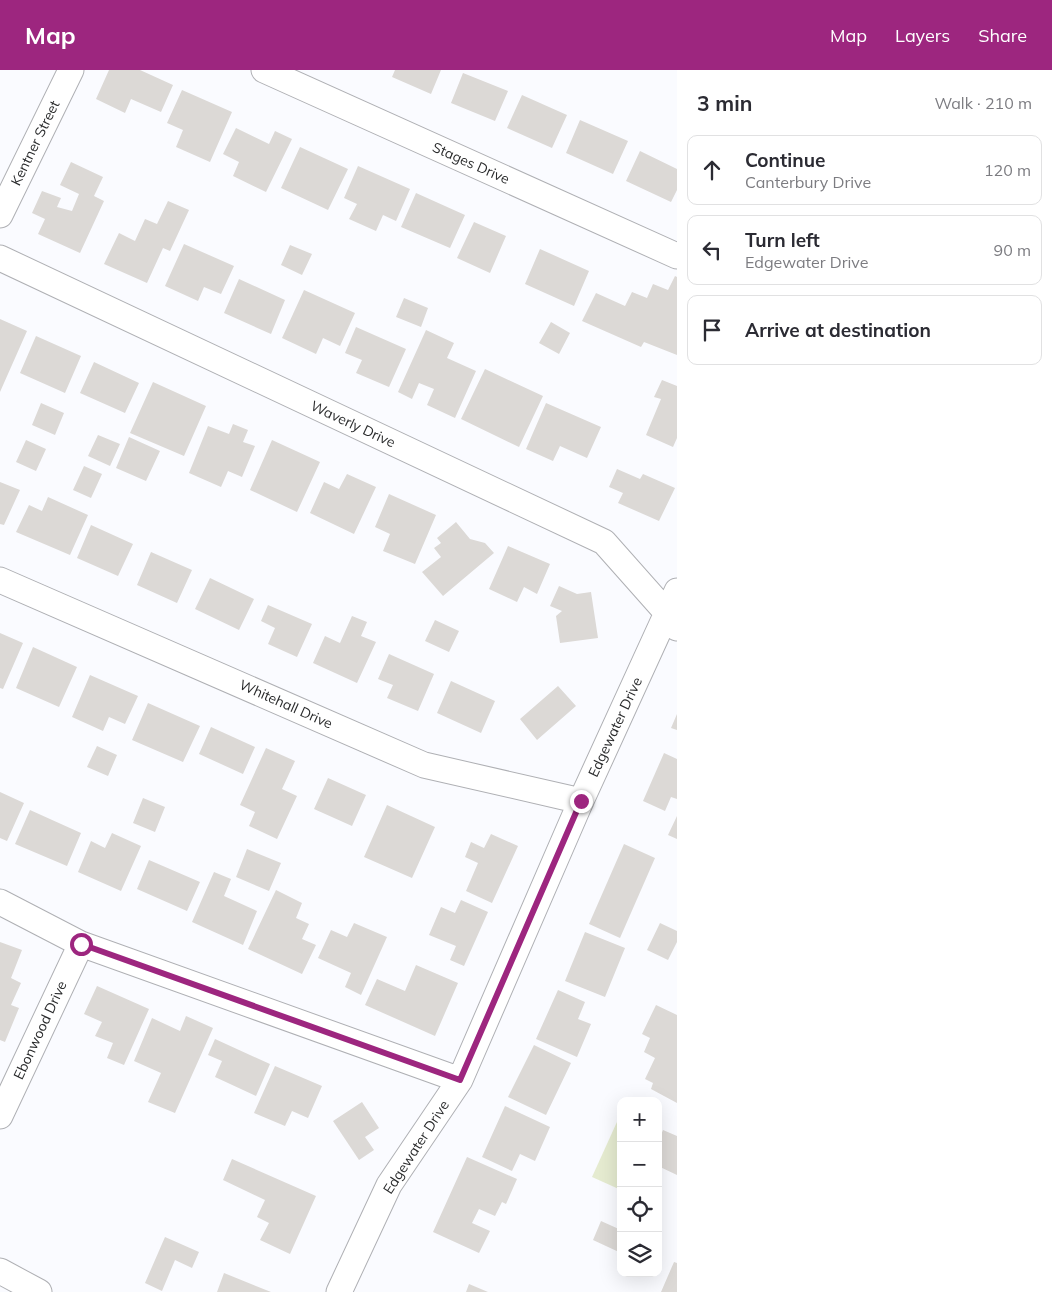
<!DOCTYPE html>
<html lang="en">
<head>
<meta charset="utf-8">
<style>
  body { margin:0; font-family:Mulish,sans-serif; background:#f7f7f7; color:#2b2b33 }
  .controls { position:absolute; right:15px; bottom:15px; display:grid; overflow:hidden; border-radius:10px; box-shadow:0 5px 20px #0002 }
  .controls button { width:45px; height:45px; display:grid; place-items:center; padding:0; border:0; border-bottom:1px solid #e1e1e2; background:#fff; color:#2b2b33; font:25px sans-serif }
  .stop { position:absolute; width:15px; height:15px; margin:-11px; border:4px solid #9d267f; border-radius:50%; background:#fff }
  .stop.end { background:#9d267f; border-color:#fff; box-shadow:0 1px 5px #0008 }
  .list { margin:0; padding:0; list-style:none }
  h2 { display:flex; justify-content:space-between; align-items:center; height:65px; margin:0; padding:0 20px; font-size:21px }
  h2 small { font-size:16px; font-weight:400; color:#7c7c81 }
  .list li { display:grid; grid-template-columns:32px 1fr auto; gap:15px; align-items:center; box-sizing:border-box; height:70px; margin:0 10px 10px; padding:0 10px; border:1px solid #e1e1e2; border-radius:10px }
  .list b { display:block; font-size:19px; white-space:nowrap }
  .list p { margin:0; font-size:16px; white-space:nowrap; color:#7c7c81 }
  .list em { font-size:16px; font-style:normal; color:#7c7c81 }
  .icon { flex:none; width:28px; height:28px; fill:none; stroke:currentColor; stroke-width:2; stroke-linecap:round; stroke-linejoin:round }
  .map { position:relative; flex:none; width:677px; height:1222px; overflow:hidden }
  header { display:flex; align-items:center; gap:30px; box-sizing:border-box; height:70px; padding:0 25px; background:#9d267f; color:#fff }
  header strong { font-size:24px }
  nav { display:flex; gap:28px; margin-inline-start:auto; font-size:18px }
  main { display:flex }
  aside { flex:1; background:#fff }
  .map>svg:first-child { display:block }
</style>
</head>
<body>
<header>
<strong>Map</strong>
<nav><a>Map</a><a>Layers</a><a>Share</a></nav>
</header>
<main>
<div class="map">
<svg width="677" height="1222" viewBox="0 0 677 1222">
  <rect width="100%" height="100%" fill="#fafbff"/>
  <path fill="#e5ebd0" d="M621 1043V1120L592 1107Z"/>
  <path fill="#dcd9d6" d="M109 0H140L173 15 161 42 131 29 125 43 96 29Z
    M395 0H441L431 24 392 7Z
    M463 3 508 21 495 51 451 33Z
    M182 20 232 42 210 92 176 77 183 60 167 53Z
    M522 25 567 45 552 78 507 58Z
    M580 50 628 71 613 104 566 83Z
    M236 58 269 74 275 61 292 69 266 122 233 106 239 92 223 84Z
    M300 77 348 99 328 140 281 118Z
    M640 81 677 99V120L671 132 626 111Z
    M71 92 103 107 94 126 104 131 80 183 38 164 45 149 32 143 42 121 61 128 57 137 72 141 79 124 60 115Z
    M358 96 410 119 396 151 383 145 376 161 349 149 357 134 344 128Z
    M416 123 465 145 450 178 401 157Z
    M168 131 189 140 170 181 163 178 147 213 104 194 119 163 135 171 145 149 157 154Z
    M474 152 506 166 490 203 457 188Z
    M184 174 234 196 221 224 204 217 198 231 165 216Z
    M290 175 312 184 302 205 281 195Z
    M540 179 589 201 574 236 525 214Z
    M675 206 677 207V285L644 272 641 277 582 251 596 223 625 236 632 222 647 228 653 214 668 220Z
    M239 209 285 230 271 264 224 243Z
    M304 220 355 243 340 276 323 268 316 284 282 268Z
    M404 228 428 238 421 257 396 247Z
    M0 249 27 261 0 322Z
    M551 252 570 263 559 284 539 273Z
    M356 257 406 279 389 317 356 303 362 290 345 283Z
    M426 260 454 273 447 288 476 301 455 348 427 335 434 319 419 313 412 329 398 322Z
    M36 266 81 286 65 323 20 303Z
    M94 292 139 313 125 343 80 323Z
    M485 299 543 326 519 377 461 349Z
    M662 310 677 316V368L673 377 646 365 661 329 654 327Z
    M153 312 206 336 184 386 130 363Z
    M41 333 64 343 55 365 32 355Z
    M546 333 601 357 587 388 560 376 553 391 526 379Z
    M233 354 248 360 243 372 255 376 242 407 228 401 221 417 189 403 208 356 229 364Z
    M98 365 120 374 110 396 88 386Z
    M129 367 160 381 146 411 116 398Z
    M26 370 46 379 36 401 16 392Z
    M272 370 320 392 297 442 250 420Z
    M84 396 102 404 91 428 73 420Z
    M617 399 640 409 643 404 675 418 659 451 618 433 623 423 609 417Z
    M347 404 376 417 354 464 310 443 324 412 339 419Z
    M0 412 20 420 4 455 0 454Z
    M389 424 436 445 415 494 383 481 390 464 375 457Z
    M48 427 88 445 70 485 16 462 29 435 42 441Z
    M456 452 470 469 485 473 494 483 443 526 422 502 441 487 434 478 441 473 437 468Z
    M91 455 133 474 118 506 77 488Z
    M508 476 550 494 537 524 524 517 517 532 489 519Z
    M151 482 192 500 177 533 137 515Z
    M210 508 254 529 239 560 195 539Z
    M559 516 577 524 591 522 598 568 560 573 556 546 562 541 550 536Z
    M268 535 312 554 297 587 268 574 275 558 261 551Z
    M352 546 367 552 361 566 376 572 357 613 313 593 325 566 340 573Z
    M435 550 459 561 449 582 425 571Z
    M0 563 23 573 3 619 0 618Z
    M33 577 77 597 59 637 16 618Z
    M389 584 434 604 418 641 387 628 393 615 378 609Z
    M90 605 138 626 125 654 109 647 103 661 72 647Z
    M451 611 495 631 481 663 437 643Z
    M558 616 576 636 537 670 520 649Z
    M148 633 200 656 183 692 132 670Z
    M677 644V660L671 658Z
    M211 657 255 677 243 704 199 684Z
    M97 676 117 685 108 706 87 697Z
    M266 678 295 691 282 719 297 726 277 769 249 756 255 742 240 735Z
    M664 683 677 689V729L671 727 665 741 643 731Z
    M328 708 366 725 352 756 314 739Z
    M0 722 24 733 7 771 0 768Z
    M143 728 165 737 155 762 133 753Z
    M387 735 435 757 412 808 364 787Z
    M30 740 81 763 67 796 15 774Z
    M677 746V769L668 765Z
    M112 763 141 776 121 821 78 802 91 771 105 778Z
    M491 764 518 776 492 833 466 821 478 793 465 787 471 772 484 778Z
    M624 774 655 788 620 868 589 854Z
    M247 779 281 793 269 821 236 807Z
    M149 790 200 812 187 841 137 819Z
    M214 802 231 809 224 826 257 841 243 875 192 852Z
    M276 820 302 833 296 848 309 854 302 869 316 875 302 904 248 879Z
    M461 830 488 842 464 896 450 890 456 876 429 865 441 837 455 843Z
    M354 853 387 867 361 925 345 917 351 903 318 888 331 860 347 867Z
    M660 853 677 861V872L668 890 647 880Z
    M585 862 625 878 605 927 565 911Z
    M0 872 22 880 11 908 21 913 11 935 19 938 5 972 0 970Z
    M416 895 458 913 435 966 365 935 377 909 405 921Z
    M97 916 149 939 124 995 107 988 113 973 95 966 102 952 84 944Z
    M558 920 585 932 578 949 591 954 577 987 536 969Z
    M656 935 677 945V1033L651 1019 653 1013 645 1009 655 988 644 982 650 968 642 964Z
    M186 946 213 958 175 1043 148 1032 161 1003 134 991 152 948 180 961Z
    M215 969 270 994 256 1026 215 1007 222 991 208 985Z
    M534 975 571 993 546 1045 508 1027Z
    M275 996 322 1016 308 1048 292 1041 285 1056 254 1043Z
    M362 1032 379 1058 365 1067 374 1080 359 1090 333 1051Z
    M505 1036 550 1057 535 1091 520 1084 512 1101 482 1087Z
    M663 1060 677 1066V1105L658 1096V1072Z
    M467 1087 517 1109 506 1134 502 1132 495 1146 479 1139 472 1153 490 1161 479 1183 433 1162Z
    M232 1089 316 1126 290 1184 260 1170 269 1153 257 1147 265 1130 223 1110Z
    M601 1151 621 1160V1183L593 1170Z
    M165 1167 199 1182 192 1198 175 1190 162 1221 145 1213Z
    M674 1192 677 1193V1222H661Z
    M224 1203 271 1222H217Z
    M469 1214 488 1222H466Z"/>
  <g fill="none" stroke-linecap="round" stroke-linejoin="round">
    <defs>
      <path id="street" d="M264 0 677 186
        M0 145 71 0
        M0 188 604 472 667 543 677 558
        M0 510 424 695 581 731
        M0 832 81 874 460 1010
        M0 1046 81 874
        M0 1201 39 1222
        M339 1222 389 1115 460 1010 581 731 677 521"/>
    </defs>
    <use href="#street" stroke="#afb0b4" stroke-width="27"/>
    <use href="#street" stroke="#fff" stroke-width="25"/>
  </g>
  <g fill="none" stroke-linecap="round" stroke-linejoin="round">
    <path stroke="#9d267f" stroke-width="6" d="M81 874 460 1010 581 731"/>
  </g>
  <g text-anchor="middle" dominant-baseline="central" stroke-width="4" stroke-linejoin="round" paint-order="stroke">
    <g font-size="14" fill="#2a2b2c" stroke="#fff">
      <text transform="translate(35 73) rotate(-64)">Kentner Street</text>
      <text transform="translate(471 93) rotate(24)">Stages Drive</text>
      <text transform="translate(353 354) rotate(25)">Waverly Drive</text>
      <text transform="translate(286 634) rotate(24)">Whitehall Drive</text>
      <text transform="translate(615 657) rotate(-65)">Edgewater Drive</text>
      <text transform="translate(40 960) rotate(-65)">Ebonwood Drive</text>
      <text transform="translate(416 1077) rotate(-57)">Edgewater Drive</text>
    </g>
  </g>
</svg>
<div class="controls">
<button>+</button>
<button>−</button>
<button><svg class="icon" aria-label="locate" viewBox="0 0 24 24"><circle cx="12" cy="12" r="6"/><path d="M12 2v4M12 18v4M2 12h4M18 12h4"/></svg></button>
<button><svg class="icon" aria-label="layers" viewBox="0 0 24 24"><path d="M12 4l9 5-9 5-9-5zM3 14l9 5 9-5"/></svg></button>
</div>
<div class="stop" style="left:81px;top:874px"></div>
<div class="stop end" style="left:581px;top:731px"></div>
</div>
<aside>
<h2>3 min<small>Walk · 210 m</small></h2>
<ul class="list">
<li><svg class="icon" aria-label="ahead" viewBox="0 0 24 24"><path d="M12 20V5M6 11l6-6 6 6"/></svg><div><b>Continue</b><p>Canterbury Drive</p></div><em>120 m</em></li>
<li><svg class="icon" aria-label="left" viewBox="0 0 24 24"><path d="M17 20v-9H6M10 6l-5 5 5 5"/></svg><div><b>Turn left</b><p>Edgewater Drive</p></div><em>90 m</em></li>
<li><svg class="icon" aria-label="arrive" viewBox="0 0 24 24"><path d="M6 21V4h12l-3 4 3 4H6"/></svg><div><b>Arrive at destination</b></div></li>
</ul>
</aside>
</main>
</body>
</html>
